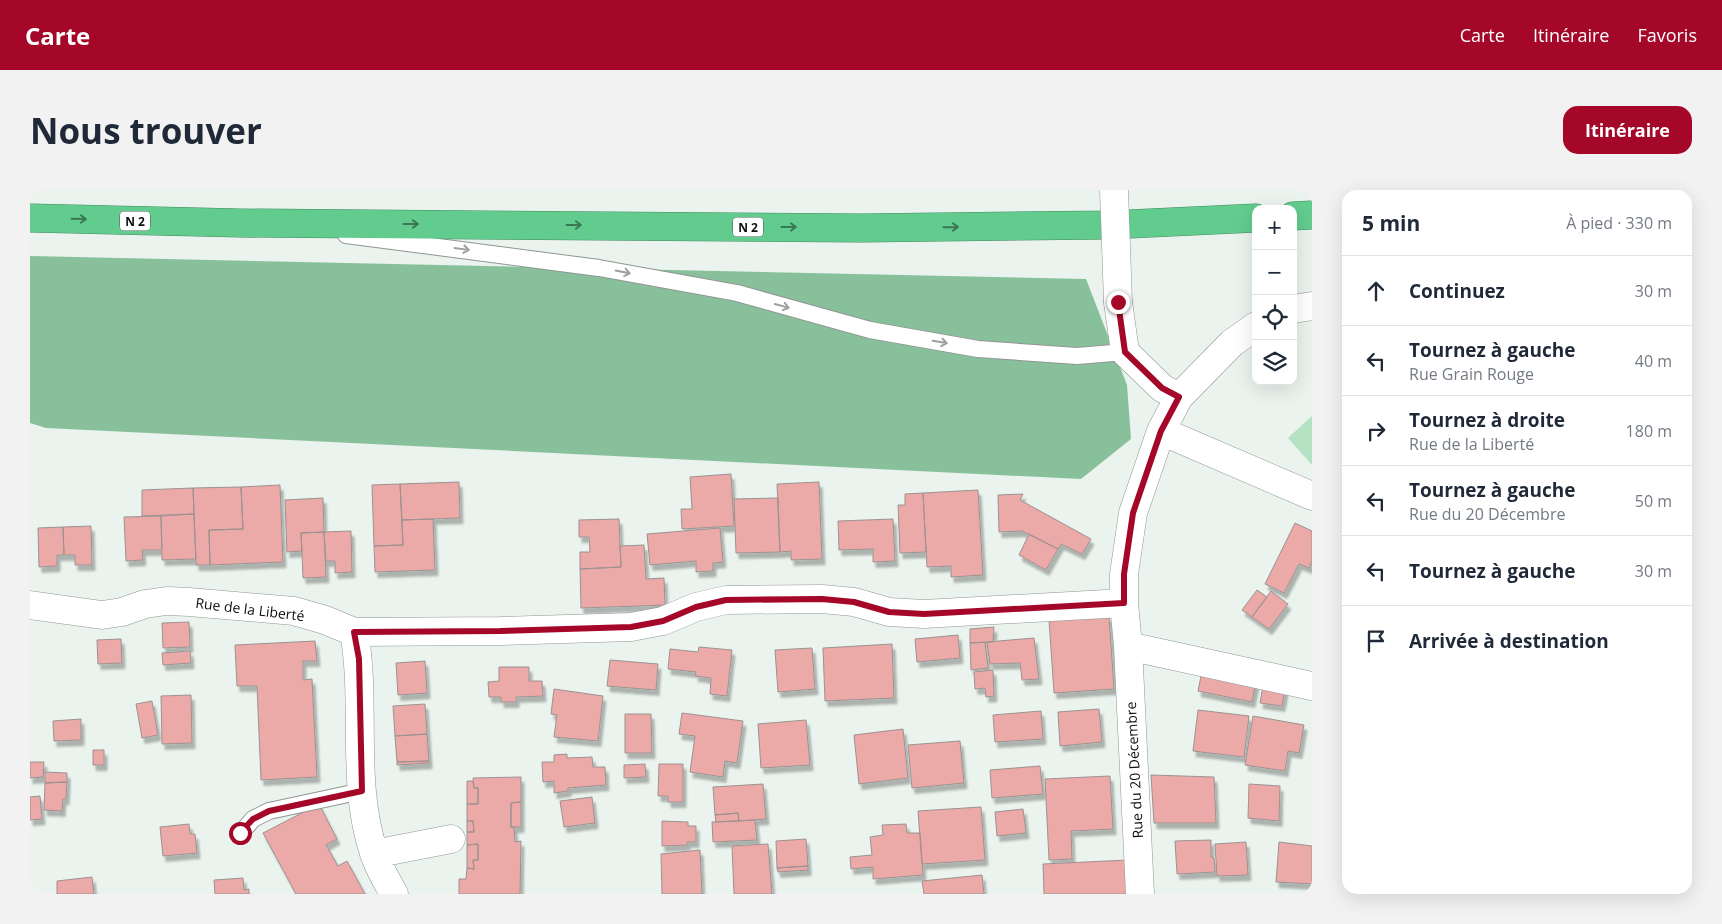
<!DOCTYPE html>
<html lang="fr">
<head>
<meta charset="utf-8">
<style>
  body { margin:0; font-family:"Open Sans",sans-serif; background:#f2f2f3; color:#1f2937 }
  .controls { position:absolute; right:15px; top:15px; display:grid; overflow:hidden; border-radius:10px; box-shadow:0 5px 20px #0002 }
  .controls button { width:45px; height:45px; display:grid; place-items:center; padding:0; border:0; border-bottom:1px solid #e0e1e3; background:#fff; color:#1f2937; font:25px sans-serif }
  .stop { position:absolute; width:15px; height:15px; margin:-11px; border:4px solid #a40728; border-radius:50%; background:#fff }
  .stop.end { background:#a40728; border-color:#fff; box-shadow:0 1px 5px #0008 }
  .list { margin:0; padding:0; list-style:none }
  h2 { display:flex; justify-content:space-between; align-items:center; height:65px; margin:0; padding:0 20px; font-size:21px }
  h2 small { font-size:16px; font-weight:400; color:#747a83 }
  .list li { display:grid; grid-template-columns:32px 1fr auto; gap:15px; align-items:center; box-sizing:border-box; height:70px; padding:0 20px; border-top:1px solid #e0e1e3 }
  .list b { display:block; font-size:19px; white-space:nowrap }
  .list p { margin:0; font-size:16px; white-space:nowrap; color:#747a83 }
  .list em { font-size:16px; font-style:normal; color:#747a83 }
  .icon { flex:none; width:28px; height:28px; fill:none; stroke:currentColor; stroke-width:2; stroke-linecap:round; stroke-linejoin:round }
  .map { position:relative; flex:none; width:1282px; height:704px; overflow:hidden; border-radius:15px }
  header { display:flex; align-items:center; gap:30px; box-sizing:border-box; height:70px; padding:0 25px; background:#a40728; color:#fff }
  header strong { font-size:24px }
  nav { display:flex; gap:28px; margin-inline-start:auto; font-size:18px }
  .intro { display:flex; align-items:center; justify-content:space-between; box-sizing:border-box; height:120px; padding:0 30px }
  h1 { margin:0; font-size:35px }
  .button { padding:12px 22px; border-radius:15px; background:#a40728; color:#fff; font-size:18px; font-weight:700 }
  main { display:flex; gap:30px; padding:0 30px }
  aside { flex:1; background:#fff; border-radius:15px; box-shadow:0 5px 20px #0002 }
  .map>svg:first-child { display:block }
</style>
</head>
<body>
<header>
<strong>Carte</strong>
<nav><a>Carte</a><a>Itinéraire</a><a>Favoris</a></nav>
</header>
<div class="intro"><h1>Nous trouver</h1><a class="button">Itinéraire</a></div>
<main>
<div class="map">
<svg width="1282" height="704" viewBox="0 0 1282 704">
  <defs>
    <filter id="shadow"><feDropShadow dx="3" dy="5.5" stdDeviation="1" flood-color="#0004"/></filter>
  </defs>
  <rect width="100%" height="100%" fill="#eaf3ed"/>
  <path fill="#b4e2c3" d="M1282 226V275L1258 248Z"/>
  <path fill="#88c09c" d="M0 66 1056 89 1097 195 1101 249 1051 289 16 238 0 233Z"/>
  <path fill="#eba9a7" stroke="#9c9291" filter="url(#shadow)" d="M701 284 704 336 652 339 651 319H662L660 287Z
    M429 292 430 328 372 330 370 294Z
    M789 292 792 369 761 370V361L750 362 747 294Z
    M370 294 373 355 344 356 342 295Z
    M250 295 253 372 180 375 179 340 213 339 211 297Z
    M211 297 213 339 179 340 180 375H166L163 298Z
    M163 298 164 324 112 326V300Z
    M948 300 953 385 921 387V376L897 377 893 303Z
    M893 303 896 362 870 363 868 315H875V304Z
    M993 304 990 310 1061 349 1052 364 1031 354 1028 359 992 341 969 342 968 305Z
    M293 308 294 342 271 343 272 361 257 362 255 310Z
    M748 308 750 362 706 363 704 309Z
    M164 324 166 369 132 370 131 326Z
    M131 326 132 360H112L113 370 96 371 94 327Z
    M403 329 405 380 345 382 344 356 373 355 372 330Z
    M589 329 591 377 550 379V362H560L559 347H549V330Z
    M863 329 865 371 843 372V359L809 360 808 331Z
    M1265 333 1282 341V371L1279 378 1269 374 1254 403 1235 394Z
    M61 336 62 375H45V365H34L33 337Z
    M33 337 34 365H27V376L9 377 8 338Z
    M690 338 693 372 683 373V381L666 382V371L620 375 617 344Z
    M321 341 322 382 305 383V371H296L294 342Z
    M294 342 296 387 273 388 271 343Z
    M999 344 1028 359 1016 380 989 365Z
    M614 355 616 389 634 388 635 415 551 418 550 379 591 377 590 356Z
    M1227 400 1237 407 1222 427 1212 420Z
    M1241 401 1258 414 1239 439 1222 427Z
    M1079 426 1084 499 1024 503 1019 430Z
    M159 432 160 457 133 458 132 433Z
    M964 437 963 452 940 453V439Z
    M928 445 930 468 887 472 885 449Z
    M1004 448 1009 489 992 490 990 473 960 474 957 452Z
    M91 449 92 473 68 474 67 450Z
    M285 451 287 471H273V490L282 489 287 587 231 590 227 496H207L205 455Z
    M955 452 958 478 941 480 940 453Z
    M862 454 864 508 795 511 793 458Z
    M669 457 702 460 697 506 680 504 681 488 665 486 666 482 638 479 640 459 668 462Z
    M782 458 785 499 748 502 745 460Z
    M160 461 161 473 133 475 132 463Z
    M580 470 628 474 626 500 577 496Z
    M395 471 397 503 368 505 366 473Z
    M1173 476 1227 487 1222 512 1168 501Z
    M469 477H499V491H512L513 506 486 507V512H471V507H459L458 492 469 491Z
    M963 480 964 506 956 507 955 498 945 499 944 482Z
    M1234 490 1256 494 1252 516 1230 513Z
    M524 499 573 506 568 551 524 547 527 525 521 524Z
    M161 505 162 553 132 554 131 506Z
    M122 511 128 545 112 548 106 514Z
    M395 514 397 544 365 546 363 516Z
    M1069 519 1072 552 1030 556 1028 522Z
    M1168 520 1219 526 1214 567 1163 561Z
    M1011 521 1013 549 965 552 963 525Z
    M652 523 713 531 707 573 695 571 693 587 660 582 665 546 649 544Z
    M595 524H621L622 563H595Z
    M1223 526 1274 535 1269 563 1258 561 1255 581 1215 575Z
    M51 529V550L24 551 23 531Z
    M776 530 780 575 731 578 728 534Z
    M873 539 878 588 829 594 824 545Z
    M397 544 399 571 367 572 365 546Z
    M930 551 934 593 882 598 878 555Z
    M63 560H74V575H63Z
    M537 564V568L562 567 563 577H575L576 595 538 598V601L524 603V591L513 592 512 572H524V565Z
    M399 571V573L367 575V572Z
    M0 572H14L13 587 0 588Z
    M615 574 616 587 594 588V575Z
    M629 574H653V612H638V606H628Z
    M1010 576 1013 604 962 608 960 580Z
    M15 582 37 583V592L15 593Z
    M1121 585 1184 587 1186 633H1124Z
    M1080 586 1083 639 1041 641 1042 669 1019 670 1015 589Z
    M491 587V612L481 613V637H484L485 652 491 651 490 704H429V689H436L437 678 444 679 443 670H448V654L437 655V642H444L443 631H437V614H448V598H444L443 588Z
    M437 591H443L444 598H448V614H437Z
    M37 592 36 609H33L32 621 14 620 15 593Z
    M733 594 736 629 709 631 708 623 685 625 683 597Z
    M1219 594 1250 596 1249 631 1218 628Z
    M10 606 12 629 0 630V607Z
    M562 607 565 633 534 637 530 611Z
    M491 612V637H481V613Z
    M289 614 307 649 296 655 308 676 317 671 335 704H266L233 643Z
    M951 617 955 670 892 674 888 621Z
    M993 619 996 643 967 646 965 622Z
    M708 623 709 631 686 632 685 625Z
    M725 630 727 650 683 652 682 632Z
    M437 631H443L444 642H437Z
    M632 631 658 632V636H666V652H657V655L632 656Z
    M159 634 160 644H165L167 663 133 666 130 637Z
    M876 634 877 643H890L893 685 843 689V677L821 679 820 667 842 665 840 647 853 645 852 635Z
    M776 649 778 676 747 678 746 651Z
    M1181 650V667L1184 668 1185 682 1147 684 1145 651Z
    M1216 652 1218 685 1187 686 1185 654Z
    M1249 652 1282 656V694L1246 692Z
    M448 654V670H443L444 679 437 678V655Z
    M738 654 742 704H704L702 656Z
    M670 660 672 704H632L631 664Z
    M1098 670 1099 704H1014L1013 674Z
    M778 676V680L748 682 747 678Z
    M952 685 954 704H894L892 691Z
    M62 687 64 704H27V691Z
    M213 688 214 700 219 699V704H185L184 690Z"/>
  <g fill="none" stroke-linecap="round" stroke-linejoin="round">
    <defs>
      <path id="lane" d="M316 45 569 78 707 103 840 140 948 159 1047 166 1095 162
        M211 643 223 629 239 621 332 601"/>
      <path id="street" d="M1088 112 1095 162 1132 198 1149 207
        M1263 119 1282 116
        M1131 241 1282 306
        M0 415 72 425 92 422 115 414 137 411 159 412 264 421 295 430 324 442 470 441 601 437 633 431 666 417 696 410 792 409 824 412 859 422 894 424 1094 413
        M324 442C337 514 320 592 344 663 348 677 357 691 364 704
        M1098 456 1282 496
        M344 664 421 649
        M1110 704 1098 456 1094 413V384L1103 323 1131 241 1149 207 1202 153 1226 136"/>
      <path id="highway" d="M1263 26 1282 25
        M0 28 210 33 832 38 1078 35 1226 28"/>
    </defs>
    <use href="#lane" stroke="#8f9792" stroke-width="18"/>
    <use href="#street" stroke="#8f9792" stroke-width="29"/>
    <use href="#highway" stroke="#448a61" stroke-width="29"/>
    <use href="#lane" stroke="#fff" stroke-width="16"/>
    <use href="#street" stroke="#fff" stroke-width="28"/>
    <use href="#highway" stroke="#62cc8e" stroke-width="28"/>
    <defs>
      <path id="street-bridge" d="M1084 0 1088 112"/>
    </defs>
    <use href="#street-bridge" stroke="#8f9792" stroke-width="29" stroke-linecap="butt"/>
    <use href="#street-bridge" stroke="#fff" stroke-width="28"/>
  </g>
  <defs><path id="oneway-shaft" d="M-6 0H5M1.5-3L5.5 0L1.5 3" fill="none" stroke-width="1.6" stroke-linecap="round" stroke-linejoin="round" transform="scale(1.25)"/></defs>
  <g stroke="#3b7754">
    <use href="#oneway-shaft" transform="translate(49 29) rotate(1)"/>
    <use href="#oneway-shaft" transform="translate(381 34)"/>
    <use href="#oneway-shaft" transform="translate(544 35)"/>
    <use href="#oneway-shaft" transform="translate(759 37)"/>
    <use href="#oneway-shaft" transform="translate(921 37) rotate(-1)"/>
  </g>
  <g stroke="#9e9f9e">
    <use href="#oneway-shaft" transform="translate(432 59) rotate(8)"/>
    <use href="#oneway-shaft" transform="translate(593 82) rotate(11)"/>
    <use href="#oneway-shaft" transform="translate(752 116) rotate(15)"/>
    <use href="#oneway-shaft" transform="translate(910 152) rotate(10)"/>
  </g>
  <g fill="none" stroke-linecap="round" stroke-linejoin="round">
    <path stroke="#a40728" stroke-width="6" d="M210 643 223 629 239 621 332 601 329 469 324 442 470 441 601 437 633 431 666 417 696 410 792 409 824 412 859 422 894 424 1094 413V384L1103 323 1131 241 1149 207 1132 198 1095 162 1088 112"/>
  </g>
  <g text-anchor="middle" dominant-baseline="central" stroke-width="4" stroke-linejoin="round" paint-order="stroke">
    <g fill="#fff" stroke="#555756" stroke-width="1">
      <rect x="90" y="21.5" width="30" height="19" rx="4"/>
      <rect x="703" y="27.5" width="30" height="19" rx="4"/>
    </g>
    <g font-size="12" font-weight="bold" fill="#0c0f0d">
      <text x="105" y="31">N 2</text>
      <text x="718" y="37">N 2</text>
    </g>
    <g font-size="14" fill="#0c0f0d" stroke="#fff">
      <text transform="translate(220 419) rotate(7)">Rue de la Liberté</text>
      <text transform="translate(1104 580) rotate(-93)">Rue du 20 Décembre</text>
    </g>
  </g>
</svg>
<div class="controls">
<button>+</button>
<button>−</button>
<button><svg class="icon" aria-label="locate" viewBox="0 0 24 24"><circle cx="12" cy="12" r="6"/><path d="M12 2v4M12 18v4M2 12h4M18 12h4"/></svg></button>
<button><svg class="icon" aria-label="layers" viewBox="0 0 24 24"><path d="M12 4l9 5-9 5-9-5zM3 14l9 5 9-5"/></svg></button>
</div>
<div class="stop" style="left:210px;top:643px"></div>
<div class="stop end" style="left:1088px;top:112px"></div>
</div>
<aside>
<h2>5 min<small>À pied · 330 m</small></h2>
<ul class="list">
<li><svg class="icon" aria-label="ahead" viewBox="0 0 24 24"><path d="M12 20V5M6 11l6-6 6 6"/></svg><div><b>Continuez</b></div><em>30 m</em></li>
<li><svg class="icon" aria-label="left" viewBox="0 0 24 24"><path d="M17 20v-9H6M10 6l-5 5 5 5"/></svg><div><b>Tournez à gauche</b><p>Rue Grain Rouge</p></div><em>40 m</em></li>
<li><svg class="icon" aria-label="right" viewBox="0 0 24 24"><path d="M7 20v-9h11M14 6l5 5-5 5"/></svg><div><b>Tournez à droite</b><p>Rue de la Liberté</p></div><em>180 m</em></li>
<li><svg class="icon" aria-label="left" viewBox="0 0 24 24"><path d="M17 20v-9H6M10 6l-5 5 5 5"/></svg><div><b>Tournez à gauche</b><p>Rue du 20 Décembre</p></div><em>50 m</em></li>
<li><svg class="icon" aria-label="left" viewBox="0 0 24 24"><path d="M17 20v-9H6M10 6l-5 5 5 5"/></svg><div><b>Tournez à gauche</b></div><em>30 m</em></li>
<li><svg class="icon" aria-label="arrive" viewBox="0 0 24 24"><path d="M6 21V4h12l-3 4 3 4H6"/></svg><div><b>Arrivée à destination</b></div></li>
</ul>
</aside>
</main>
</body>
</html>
